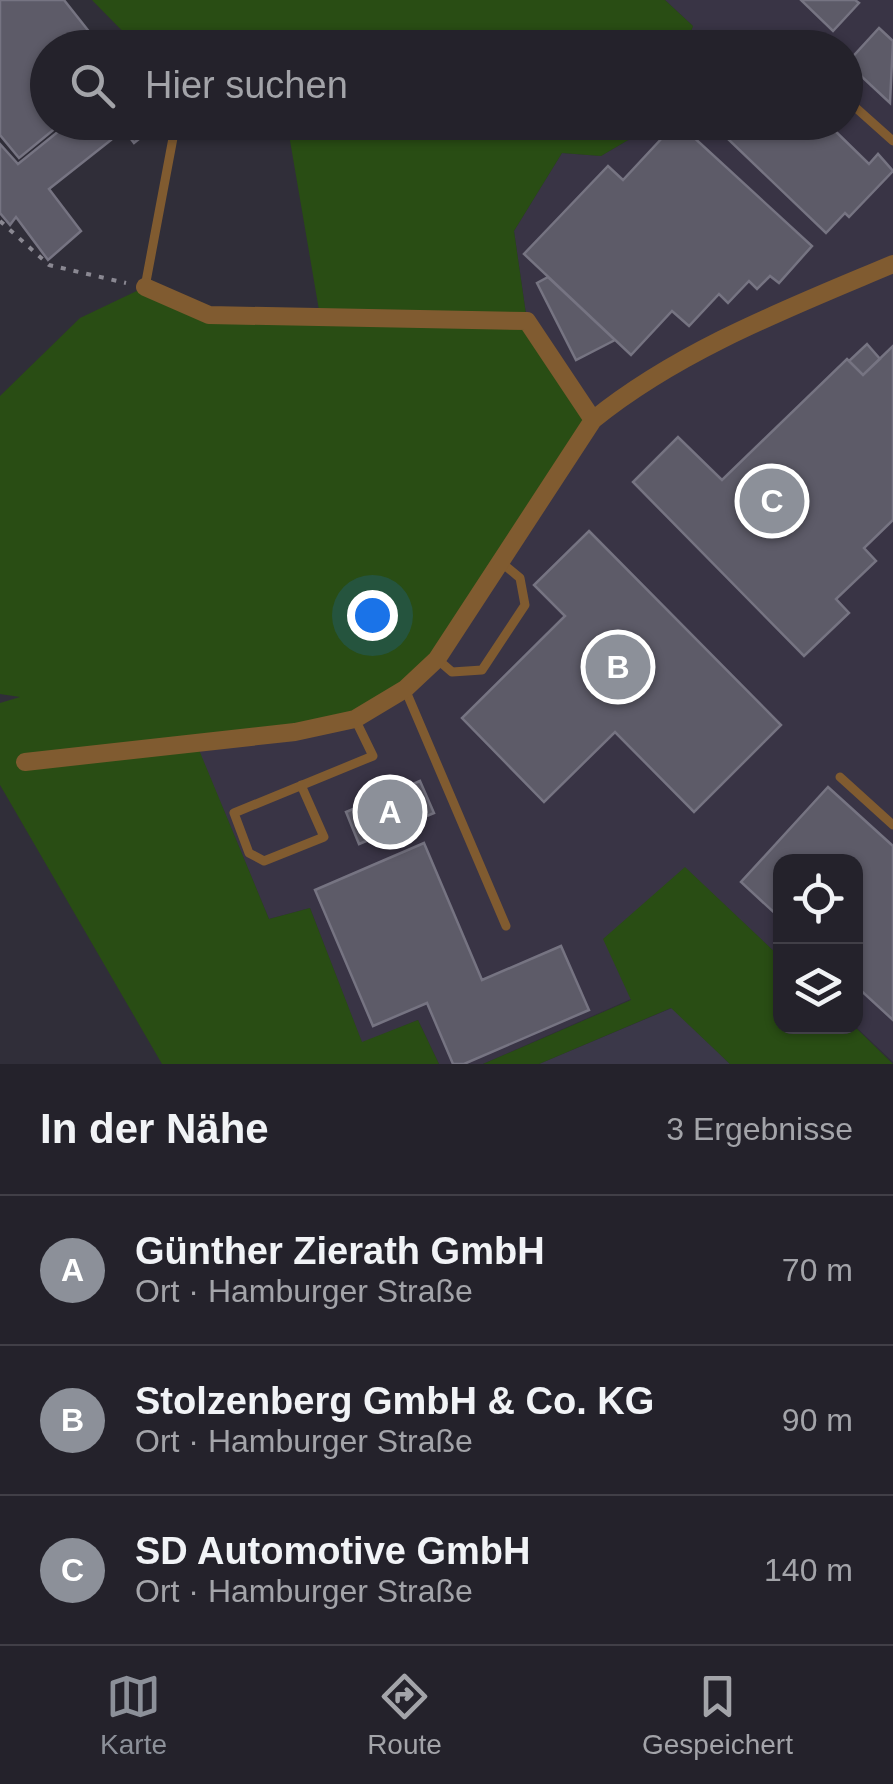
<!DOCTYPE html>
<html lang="de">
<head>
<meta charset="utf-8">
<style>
  body { margin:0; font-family:Helvetica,sans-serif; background:#2c2a33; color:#f1f3f6 }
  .controls { position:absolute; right:30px; bottom:30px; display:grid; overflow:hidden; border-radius:20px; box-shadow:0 2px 8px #0004 }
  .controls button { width:90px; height:90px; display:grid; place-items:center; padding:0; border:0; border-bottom:2px solid #413f47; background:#24222b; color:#f1f3f6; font:50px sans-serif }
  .you { position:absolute; left:372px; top:615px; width:35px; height:35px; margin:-25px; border:8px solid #fff; border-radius:50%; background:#1a73e8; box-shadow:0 0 0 15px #1a73e833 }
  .badge { display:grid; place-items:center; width:65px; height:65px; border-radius:50%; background:#8c9099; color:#fff; font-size:32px; font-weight:700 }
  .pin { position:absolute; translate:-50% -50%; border:5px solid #fff; box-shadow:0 2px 10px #0006 }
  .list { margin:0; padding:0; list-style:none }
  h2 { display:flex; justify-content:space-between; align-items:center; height:130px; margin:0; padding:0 40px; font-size:42px }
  h2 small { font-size:32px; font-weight:400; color:#a3a4a9 }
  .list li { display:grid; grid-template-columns:65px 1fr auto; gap:30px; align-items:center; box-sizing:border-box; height:150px; padding:0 40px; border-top:2px solid #413f47 }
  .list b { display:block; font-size:38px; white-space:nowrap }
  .list p { margin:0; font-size:32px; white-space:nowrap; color:#a3a4a9 }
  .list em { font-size:32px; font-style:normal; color:#a3a4a9 }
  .icon { flex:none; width:55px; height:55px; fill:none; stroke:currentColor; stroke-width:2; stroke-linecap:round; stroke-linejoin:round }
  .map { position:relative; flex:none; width:893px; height:1064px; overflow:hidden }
  .search { position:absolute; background:#24222b; box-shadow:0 2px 8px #0004; left:30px; right:30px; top:30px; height:110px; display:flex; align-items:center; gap:25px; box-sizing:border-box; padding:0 35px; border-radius:55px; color:#a3a4a9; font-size:38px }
  .sheet { height:580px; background:#24222b }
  nav { display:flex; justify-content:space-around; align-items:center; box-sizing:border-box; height:140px; border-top:2px solid #413f47; background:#24222b; font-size:28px; color:#a3a4a9 }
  nav a { display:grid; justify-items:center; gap:5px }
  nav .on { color:#8c9099 }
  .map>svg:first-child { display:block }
</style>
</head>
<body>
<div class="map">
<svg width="893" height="1064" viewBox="0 0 893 1064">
  <rect width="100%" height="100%" fill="#302e39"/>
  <path fill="#393445" d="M665 0H893V1062L855 1026 856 862H780V957L685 868 631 999 483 1064H439L418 1020 362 1043 310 908 269 919 196 744 527 321 514 231 562 153 601 156 657 123 846 122V48L685 47 693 26Z"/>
  <path fill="#3b3849" d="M672 1008 730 1064H539Z"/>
  <path fill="#294d14" d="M92 0H665L693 26 685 48H139Z
    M287 123H657L601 156 562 153 514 231 527 321 593 420 437 659 355 719 197 745 269 919 310 908 362 1042 418 1020 439 1064H162L0 785V703L20 697 0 694V396L80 318 145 287 209 315 320 316Z
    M685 867 780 957V1026L855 1027 893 1064H730L671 1008 539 1064H483L631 1000 603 939Z"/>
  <path fill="#5d5b68" stroke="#767482" stroke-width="2.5" d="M0 0H64L102 48H48V122H63L19 158 0 135Z
    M801 0H855L859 3 833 31Z
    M879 28 893 41 890 103 847 63Z
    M70 122H100L111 140 49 189 81 231 48 260 16 217 10 225 0 213V144L18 164Z
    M118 122H159V123L134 143Z
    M677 122 812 246 779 283 770 276 757 289 749 281 728 303 719 294 689 326 672 311 631 355 524 254 608 166 623 180Z
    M745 122H826L869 164 878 154 893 171 849 217 845 213 826 233 729 140Z
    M548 277 615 340 576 360 537 283Z
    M867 344 880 359 863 375 849 361Z
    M893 346V520L864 548 876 561 836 599 849 613 804 656 633 482 678 437 722 480 847 359 863 375Z
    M589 531 781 725 694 812 615 732 544 802 462 718 565 616 534 585Z
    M420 781 434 813 359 844 346 812Z
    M828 787 893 846V1020L856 986V862H780V918L741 882Z
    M424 843 482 980 561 946 589 1010 464 1064H453L427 1003 373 1026 315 890Z"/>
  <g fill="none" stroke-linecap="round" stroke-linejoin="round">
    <path stroke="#8a8892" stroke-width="4" stroke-dasharray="5 8" stroke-linecap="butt" d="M0 221 49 265 126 283"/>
    <path stroke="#805b30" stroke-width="9" d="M846 99 893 141
      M145 287 176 122
      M437 659 452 672 482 670 525 605 520 578 502 563
      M405 689 506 926
      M840 777 893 825
      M301 785 324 837 264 861 249 853 234 813 373 756 355 719"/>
    <path stroke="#805b30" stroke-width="18" d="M145 287 209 315 527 321 593 420
      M25 762 295 732 355 719 405 689 437 659 593 420C679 350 791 307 893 264"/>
  </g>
</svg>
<div class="controls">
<button><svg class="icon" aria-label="locate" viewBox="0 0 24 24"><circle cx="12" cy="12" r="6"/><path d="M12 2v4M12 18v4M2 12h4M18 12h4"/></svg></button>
<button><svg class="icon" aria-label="layers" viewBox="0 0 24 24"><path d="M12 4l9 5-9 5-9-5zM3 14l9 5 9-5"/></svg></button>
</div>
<div class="you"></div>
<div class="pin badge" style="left:390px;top:812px">A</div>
<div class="pin badge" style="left:618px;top:667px">B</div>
<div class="pin badge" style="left:772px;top:501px">C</div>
<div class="search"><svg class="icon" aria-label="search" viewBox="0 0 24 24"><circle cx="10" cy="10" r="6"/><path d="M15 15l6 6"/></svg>Hier suchen</div>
</div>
<section class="sheet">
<h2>In der Nähe<small>3 Ergebnisse</small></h2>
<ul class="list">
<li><span class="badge">A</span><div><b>Günther Zierath GmbH</b><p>Ort · Hamburger Straße</p></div><em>70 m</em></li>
<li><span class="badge">B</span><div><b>Stolzenberg GmbH &amp; Co. KG</b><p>Ort · Hamburger Straße</p></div><em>90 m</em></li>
<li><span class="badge">C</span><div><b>SD Automotive GmbH</b><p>Ort · Hamburger Straße</p></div><em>140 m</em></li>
</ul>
</section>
<nav>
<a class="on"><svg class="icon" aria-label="map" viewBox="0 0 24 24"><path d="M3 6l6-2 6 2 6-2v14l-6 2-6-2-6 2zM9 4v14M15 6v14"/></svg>Karte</a>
<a><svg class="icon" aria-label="directions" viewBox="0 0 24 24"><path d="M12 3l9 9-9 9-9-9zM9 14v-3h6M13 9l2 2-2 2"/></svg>Route</a>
<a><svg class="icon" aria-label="saved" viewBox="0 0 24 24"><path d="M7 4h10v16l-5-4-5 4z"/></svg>Gespeichert</a>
</nav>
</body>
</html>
